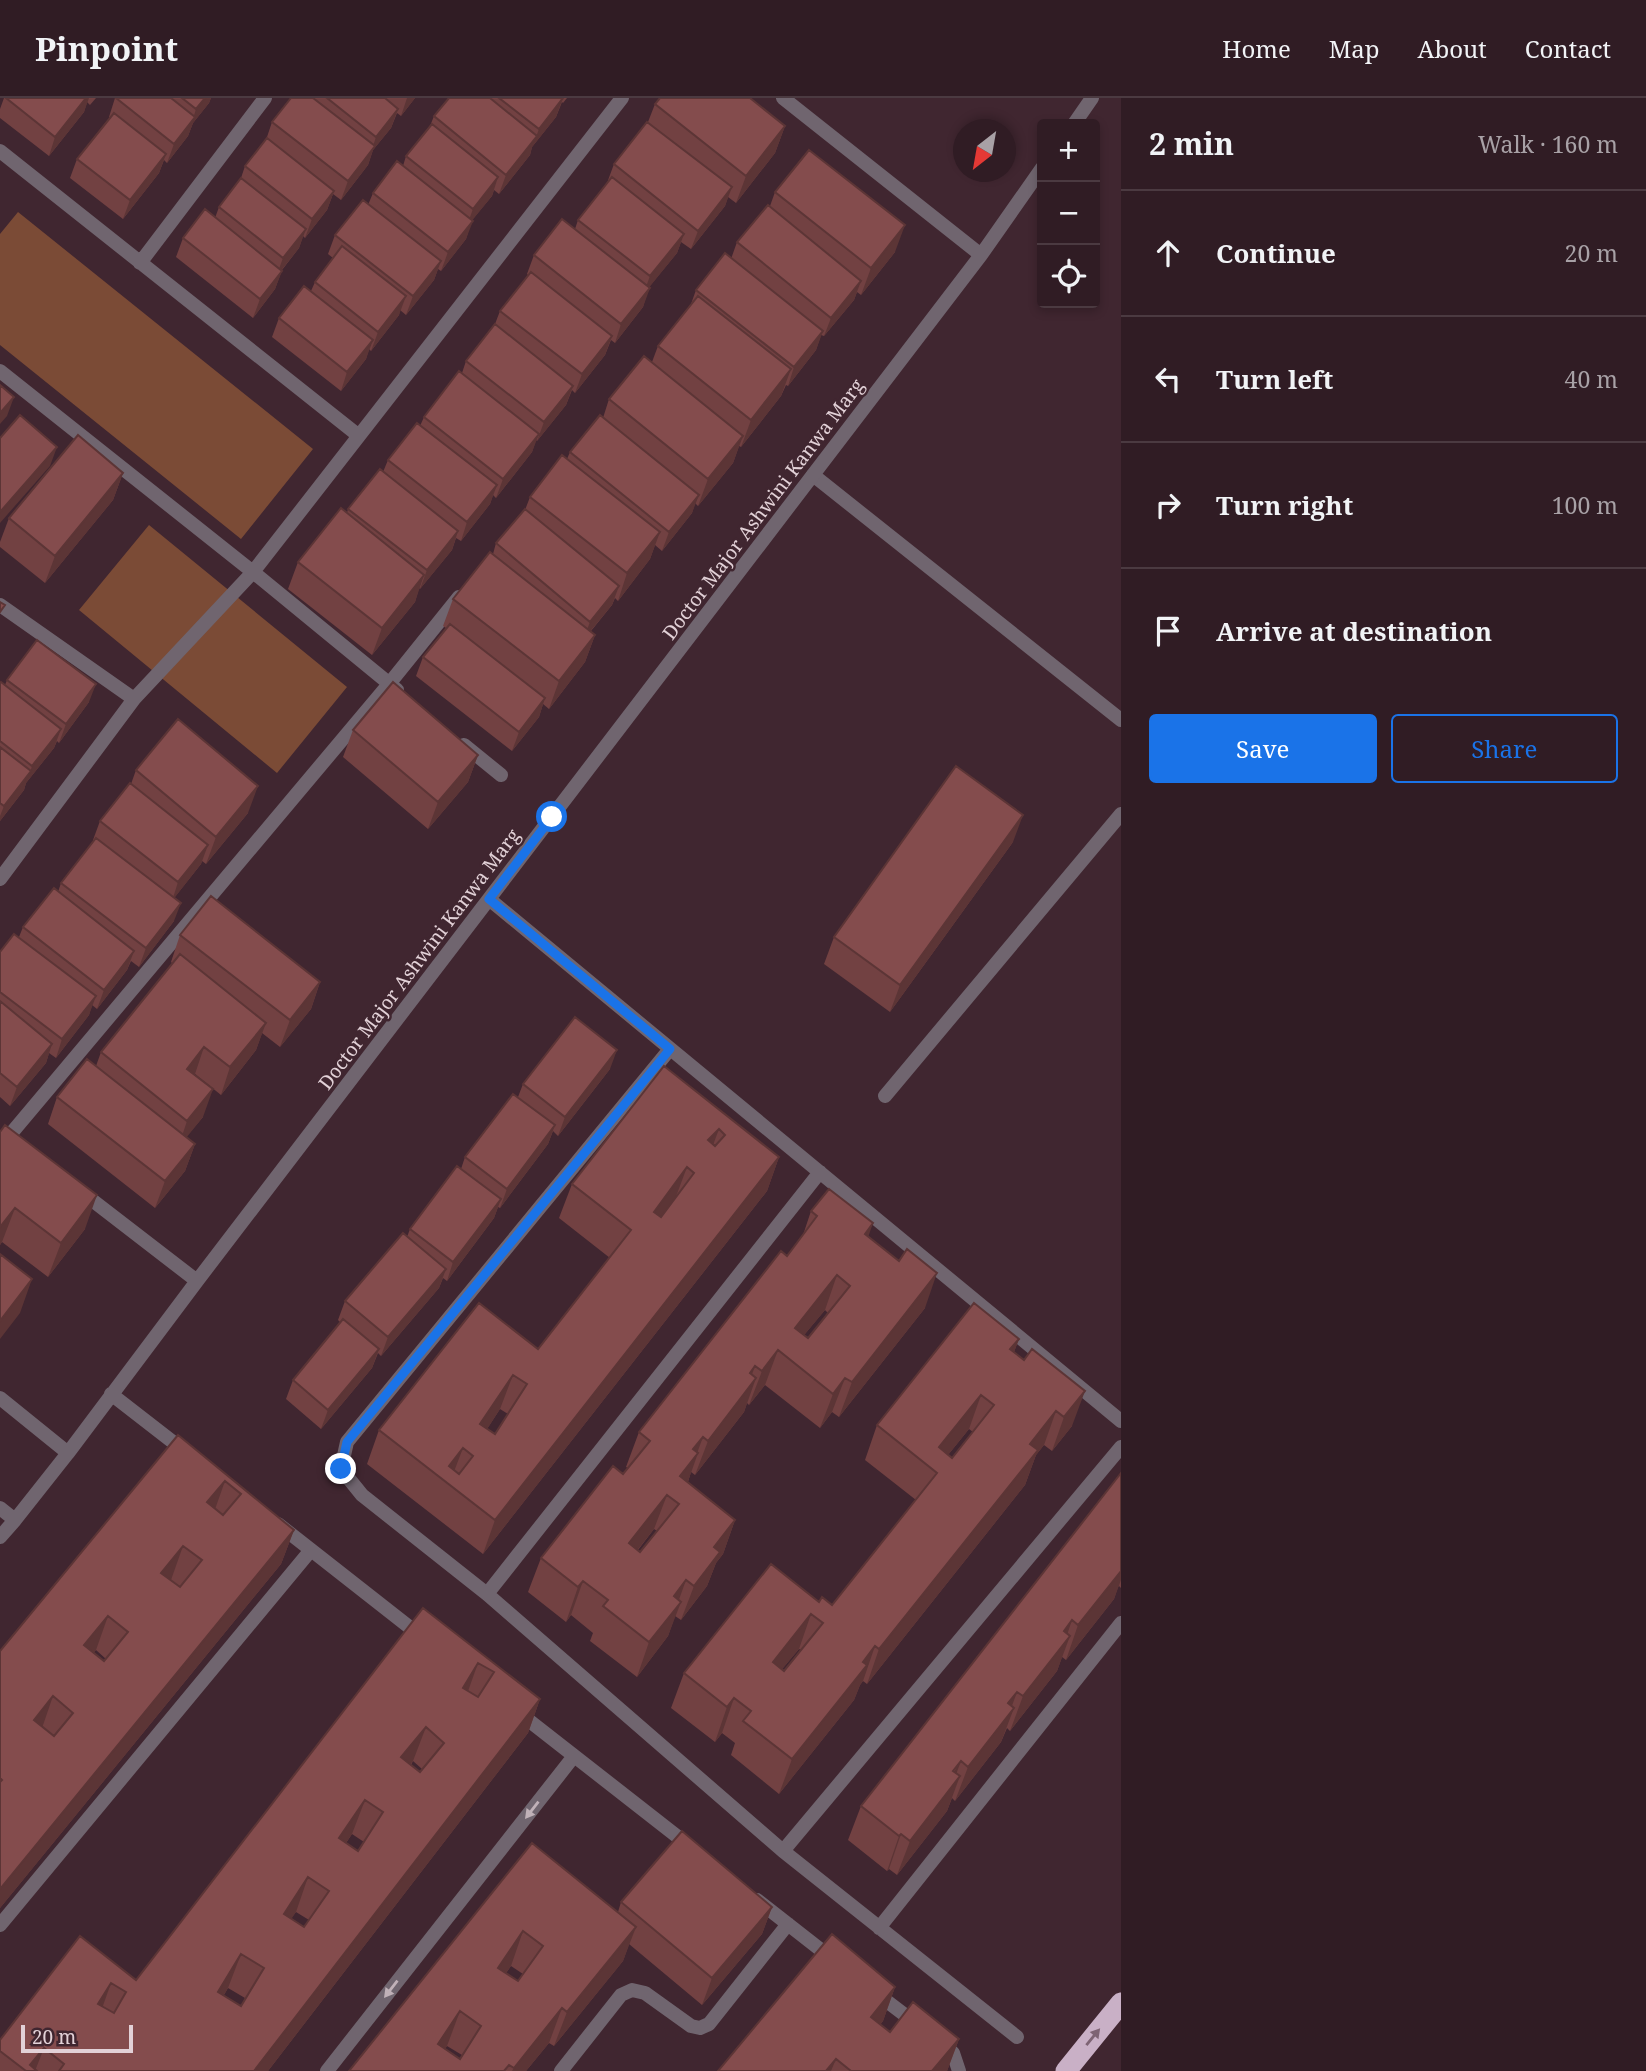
<!DOCTYPE html>
<html lang="en">
<head>
<meta charset="utf-8">
<style>
  body { margin:0; font-family:"Noto Serif",serif; background:#38252c; color:#f1f3f6 }
  .controls { position:absolute; right:21px; top:21px; display:grid; overflow:hidden; border-radius:7px; box-shadow:0 4px 10px #0003 }
  .controls button { width:63px; height:63px; display:grid; place-items:center; padding:0; border:0; border-bottom:2px solid #4b3a41; background:#301c24; color:#f1f3f6; font:35px sans-serif }
  .compass { position:absolute; left:953px; top:21px; width:63px; height:63px; border-radius:50%; background:#301c24; box-shadow:0 4px 10px #0003; rotate:211deg }
  .scale { position:absolute; left:21px; bottom:18px; width:112px; box-sizing:border-box; padding-left:7px; border:4px solid #e2d1d7; border-top:0; font-size:19px; line-height:24px; white-space:nowrap; color:#e2d1d7; -webkit-text-stroke:5px #402630; paint-order:stroke }
  .stop { position:absolute; width:21px; height:21px; margin:-16px; border:5px solid #1a73e8; border-radius:50%; background:#fff }
  .stop.end { background:#1a73e8; border-color:#fff; box-shadow:0 2px 7px #0008 }
  .list { margin:0; padding:0; list-style:none }
  h2 { display:flex; justify-content:space-between; align-items:center; height:91px; margin:0; padding:0 28px; font-size:30px }
  h2 small { font-size:23px; font-weight:400; color:#a8a1a6 }
  .list li { display:grid; grid-template-columns:46px 1fr auto; gap:21px; align-items:center; box-sizing:border-box; height:126px; padding:0 28px; border-top:2px solid #4b3a41 }
  .list b { display:block; font-size:26px; white-space:nowrap }
  .list em { font-size:23px; font-style:normal; color:#a8a1a6 }
  .actions { display:flex; gap:14px; padding:21px 28px }
  .actions a { flex:1; padding:16px 0; border:2px solid #1a73e8; border-radius:7px; text-align:center; font-size:24px; color:#1a73e8 }
  .actions .main { background:#1a73e8; color:#fff }
  .icon { flex:none; width:38px; height:38px; fill:none; stroke:currentColor; stroke-width:2; stroke-linecap:round; stroke-linejoin:round }
  .map { position:relative; flex:none; width:1121px; height:1973px; overflow:hidden }
  header { display:flex; align-items:center; gap:42px; box-sizing:border-box; height:98px; padding:0 35px; background:#301c24; border-bottom:2px solid #4b3a41 }
  header strong { font-size:33px }
  nav { display:flex; gap:38px; margin-inline-start:auto; font-size:24px }
  main { display:flex }
  aside { flex:1; background:#301c24 }
  .map>svg:first-child { display:block }
</style>
</head>
<body>
<header>
<strong>Pinpoint</strong>
<nav><a>Home</a><a>Map</a><a>About</a><a>Contact</a></nav>
</header>
<main>
<div class="map">
<svg width="1121" height="1973" viewBox="0 0 1121 1973">
  <rect width="100%" height="100%" fill="#402630"/>
  <path fill="#7b4b36" d="M18 114 313 351 241 441 0 247V136Z
    M149 427 347 589 277 675 79 512Z"/>
  <g fill="none" stroke-linecap="round" stroke-linejoin="round">
    <path stroke="#70656f" stroke-width="14" d="M813 377 1121 622
      M885 998 1121 716"/>
    <path stroke="#70656f" stroke-width="14" d="M783 0 981 157
      M1074 26 1092 0
      M0 53 359 338
      M140 165 265 0
      M0 273 253 474 397 592
      M0 507 134 601
      M464 647 501 677
      M0 781 134 601 253 474 622 0
      M489 801 1121 1323
      M670 951 347 1344 341 1371 362 1397 487 1496 783 1753 1017 1939
      M9 1038 389 586 459 499
      M79 1092 197 1183
      M111 1296 187 1355
      M0 1300 68 1355
      M0 1410 15 1422
      M278 1426 422 1539
      M0 1439 15 1422 68 1355 197 1183 981 157 1042 70
      M487 1496 820 1074
      M518 1614 692 1750
      M783 1753 1121 1349
      M757 1802 835 1863
      M0 1827 311 1452
      M879 1830 1121 1525
      M876 1895 918 1927
      M939 1944 953 1955 959 1973
      M327 1973 574 1658
      M561 1973 621 1897 632 1892 645 1895 691 1928 700 1930 709 1926 788 1826"/>
    <path stroke="#c9b0c6" stroke-width="21" d="M1066 1973 1121 1905"/>
  </g>
  <path fill="#724142" fill-rule="evenodd" d="M4 0H96L90 7 87 4 84 14 49 58 0 20V11Z
    M115 0H211L209 5 193 25 188 38 167 65 164 62 159 75 123 121 70 80 77 61 110 20 109 19Z
    M291 0H415L401 18 397 15 391 30 373 52 368 67 341 102 333 96 327 112 305 140 303 138 299 150 282 172 275 191 253 220 176 159 183 140 215 120 219 109 240 83 245 68 266 42 272 24Z
    M449 0H567L563 5 562 4 556 19 532 49 530 57 499 96 494 92 492 98 472 122 466 141 441 173 438 171 434 182 406 217 400 212 399 217 371 253 369 251 366 261 341 293 272 239 279 220 311 193 315 184 333 160 328 156 335 137 368 107 373 95 403 68 406 58 430 28 434 18Z
    M655 6 785 28 775 55 736 105 728 99 725 108 691 151 681 144 677 155 649 189 643 209 615 245 611 242 605 257 575 295 572 292 566 307 537 343 536 342 532 354 496 400 493 397 490 406 461 443 456 440 452 452 420 491 419 490 415 504 372 557 288 491 298 464 347 415 348 411 383 374 388 362 420 328 424 319 462 275 466 263 495 226 500 213 528 177 527 176 534 157 575 131 578 122 607 85 614 66 648 24Z
    M775 94 895 154 861 197 857 194 854 202 824 238 821 237 816 252 788 288 786 287 781 298 741 349 739 348 733 365 698 408 695 405 692 415 662 453 655 447 650 461 618 503 615 500 612 507 591 533 595 537 585 564 549 611 543 606 539 619 512 653 416 578 423 559 446 530 443 528 453 501 493 456 496 445 525 412 530 399 567 361 570 354 603 320 609 301 652 264 658 248 691 206 696 192 731 161 737 144 770 108Z
    M123 375 113 402 45 485 0 449V444L9 420Z
    M7 582 89 604 59 645 57 643 54 650 26 685 24 692 0 723V585L5 587Z
    M353 632 478 657 468 684 428 731 343 659Z
    M136 672 248 715 206 766 202 763 201 766 174 800V823L139 869 131 863 127 872 97 911 92 907 89 917 56 960 49 955 46 965 10 1008 0 999V854L19 839 23 829 58 794 61 785 94 742H93L100 723 131 686Z
    M1013 744 890 914 824 866 834 839Z
    M180 837 320 884 311 911 280 949 262 935 256 952 221 997 195 976 194 977 203 1019 186 1039 195 1046 185 1073 155 1110 48 1026 57 999 96 968 101 954 173 866 171 864Z
    M664 968 779 1059 767 1093 483 1456 367 1366 379 1332 538 1251 610 1160 559 1120 572 1086ZM500 1311 508 1316 495 1336 487 1331Z
    M610 971 558 1038 553 1033 548 1046 500 1110 498 1109 494 1120 447 1183 443 1180 439 1190 381 1258 378 1255 372 1270 321 1331 286 1301 293 1282 340 1224 338 1222 345 1203 407 1139 410 1131 461 1071 465 1059 518 999 523 986Z
    M0 1034 85 1131 48 1179 2 1144 0 1147Z
    M811 1113 868 1139 925 1210 839 1319 832 1314 820 1330 765 1287 749 1307 747 1305 744 1314 695 1377 691 1374 688 1384 735 1422 723 1456 716 1465 707 1488 681 1522 675 1518 668 1538 637 1579 590 1543 593 1535 571 1517 566 1524 528 1494 541 1460 628 1370 626 1369 639 1334 787 1158 803 1137ZM825 1212 828 1215 808 1240 804 1237ZM654 1431 657 1433 640 1454 638 1452Z
    M1019 1241 1014 1254 1072 1328 1052 1353 1044 1347 1036 1357 1025 1387 867 1586 863 1583 860 1587 854 1602 779 1696 731 1657 735 1645 722 1635 715 1644 671 1610 684 1575 819 1504 832 1507 916 1402 865 1362 877 1327ZM969 1331 973 1334 952 1360 948 1357ZM799 1551 801 1552 784 1573 782 1571Z
    M178 1337 294 1432 281 1466 0 1810V1553ZM96 1552 106 1561 104 1563 93 1555Z
    M1121 1375V1490L1119 1488 1118 1489 1114 1501 1066 1562 1062 1559 1057 1573 1010 1633 1007 1630 1001 1644 955 1703 952 1700 947 1713 897 1777 889 1771 887 1773 848 1742 861 1708Z
    M423 1510 540 1601 528 1635 268 1973H0V1942L80 1838 136 1882ZM413 1663 422 1671 420 1674 411 1667ZM352 1736 364 1744 358 1753 346 1745ZM296 1814 309 1822 304 1829 291 1820ZM228 1890 245 1900 241 1908 224 1897Z
    M532 1745 618 1814 621 1804 772 1809 762 1836 702 1907 629 1846 623 1863 554 1948 549 1945 526 1973H349ZM511 1868 523 1876 518 1883 506 1875ZM447 1948 462 1957 460 1961 445 1951Z
    M895 1889 883 1923 880 1927 890 1934 959 1941 947 1973H718Z"/>
  <path fill="#5c3536" d="M86 0H89L84 14 49 58 55 39Z
    M205 0H211L209 5 193 25 188 38 167 65 174 46 192 24 196 11Z
    M407 0H415L401 18Z
    M563 0 556 19 532 49 530 57 499 96 506 77 536 39 539 31Z
    M398 11 391 30 373 52 368 67 341 102 348 83 371 54 376 39Z
    M785 28 775 55 736 105 746 78Z
    M166 56 159 75 123 121 130 102Z
    M498 79 492 98 466 130 473 111Z
    M732 89 725 108 691 151 698 133Z
    M334 93 327 112 305 140 312 121Z
    M473 123 466 141 441 173 448 154Z
    M905 127 895 154 861 197 871 170Z
    M306 131 299 150 276 179 283 160Z
    M684 136 677 155 643 197 650 178Z
    M441 163 434 182 406 217 413 198Z
    M282 173 275 191 253 220 260 201Z
    M861 183 854 202 824 238 831 220Z
    M650 190 643 209 615 245 621 226Z
    M406 198 399 217 371 253 378 234Z
    M823 233 816 252 788 288 794 269Z
    M612 238 605 257 575 295 582 276Z
    M373 242 366 261 341 293 347 274Z
    M791 271 781 298 741 349 751 322Z
    M573 288 566 307 537 343 544 324Z
    M14 299 7 318 0 326V315Z
    M539 336 532 354 496 400 503 381Z
    M743 338 733 365 698 408 708 381Z
    M57 349 50 368 0 425V414Z
    M123 375 113 402 45 485 55 458Z
    M497 387 490 406 461 443 467 424Z
    M699 397 692 415 662 453 669 434Z
    M458 433 452 452 420 491 427 472Z
    M660 434 650 461 618 503 627 475Z
    M424 477 415 504 372 557 382 530Z
    M619 488 612 507 583 542 590 524Z
    M595 537 585 564 549 611 559 583Z
    M96 586 89 604 59 645 66 626Z
    M545 600 539 619 512 653 519 634Z
    M61 631 54 650 26 685 24 692 0 723V718L4 708 30 675 32 668Z
    M478 657 468 684 428 731 438 704Z
    M258 688 248 715 206 766 216 739Z
    M1023 717 1013 744 890 914 900 887Z
    M208 747 201 766 172 803 178 784Z
    M181 805 174 823 139 869 146 850Z
    M134 853 127 872 97 911 104 892Z
    M320 884 311 911 280 949 290 922Z
    M96 898 89 917 56 960 62 941Z
    M266 925 256 952 221 997 230 969Z
    M52 946 46 965 10 1008 17 989Z
    M204 949 195 976 177 998 187 971Z
    M617 952 610 971 558 1038 565 1019Z
    M213 991 203 1019 178 1050 187 1023Z
    M555 1027 548 1046 500 1110 507 1091Z
    M719 1031 706 1066 708 1042Z
    M195 1046 185 1073 155 1110 165 1083Z
    M779 1059 767 1093 483 1456 495 1422Z
    M687 1069 674 1104 641 1148 654 1114Z
    M97 1097 85 1131 48 1179 61 1145Z
    M501 1101 494 1120 447 1183 453 1164Z
    M15 1110 2 1144 0 1147V1129Z
    M873 1125 861 1160 865 1136Z
    M446 1171 439 1190 381 1258 388 1239Z
    M937 1175 925 1210 839 1319 852 1284Z
    M837 1177 825 1212 786 1259 795 1230Z
    M32 1181 20 1215 0 1241V1223Z
    M1019 1241 1006 1275 1010 1251Z
    M379 1251 372 1270 321 1331 328 1312Z
    M778 1252 765 1287 749 1307 762 1273Z
    M755 1268 746 1293 756 1280 744 1314 695 1377 708 1343 750 1275Z
    M513 1277 500 1311 471 1356 480 1326Z
    M845 1280 832 1314 820 1330 833 1296Z
    M1085 1293 1072 1328 1052 1353 1064 1319Z
    M981 1297 969 1331 935 1373 939 1349Z
    M1056 1313 1044 1347 1036 1357 1025 1387 867 1586 879 1551 1030 1346Z
    M703 1339 696 1358 698 1355 686 1389 680 1378 693 1351Z
    M463 1350 450 1384 449 1368Z
    M225 1383 213 1417 207 1404Z
    M667 1397 654 1431 616 1479 629 1445Z
    M735 1422 723 1456 716 1465 707 1488 681 1522 694 1488 714 1449Z
    M294 1432 281 1466 0 1810V1791Z
    M183 1448 171 1482 161 1475Z
    M1121 1470V1482L1114 1501 1066 1562 1078 1527Z
    M686 1482 676 1510 681 1504 668 1538 637 1579 649 1544 674 1498Z
    M583 1483 571 1517 566 1524 578 1489Z
    M811 1516 799 1551 760 1598 773 1564Z
    M108 1518 96 1552 72 1581 84 1547Z
    M1072 1522 1064 1546 1070 1538 1057 1573 1010 1633 1023 1598 1064 1533Z
    M875 1548 863 1583 860 1587 854 1602 779 1696 792 1661Z
    M478 1565 466 1599 463 1590Z
    M1017 1594 1009 1616 1014 1610 1001 1644 955 1703 968 1669 1008 1605Z
    M53 1598 41 1633 34 1622Z
    M734 1600 722 1635 715 1644 727 1609Z
    M540 1601 528 1635 268 1973H254Z
    M426 1629 413 1663 388 1693 401 1659Z
    M961 1663 951 1690 960 1678 947 1713 897 1777 910 1743Z
    M365 1702 352 1736 326 1774 339 1740Z
    M901 1736 889 1771 887 1773 899 1738Z
    M308 1779 296 1814 272 1850 284 1816Z
    M772 1809 762 1836 702 1907 712 1880Z
    M636 1829 623 1863 554 1948 567 1914Z
    M523 1833 511 1868 485 1904 498 1870Z
    M241 1856 228 1890 205 1928 218 1894Z
    M111 1885 99 1919 98 1906Z
    M895 1889 883 1923 858 1954 871 1919Z
    M562 1910 549 1945 526 1973H512L514 1970Z
    M460 1913 447 1948 431 1973 438 1946Z
    M959 1941 947 1973H932Z
    M44 1950 35 1973 30 1967Z
    M836 1961 831 1973H826Z"/>
  <path fill="#844c4d" stroke="#5c3536" stroke-width="2" fill-rule="evenodd" d="M6 0H86L55 39Z
    M116 0H171L195 19 174 46Z
    M182 0H205L196 11Z
    M291 0H313L375 48 348 83 272 24Z
    M327 0H385L398 11 376 39Z
    M449 0H490L537 38 506 77 434 18Z
    M499 0H563L539 31Z
    M660 0H750L785 28 746 78 655 6Z
    M114 15 166 56 130 102 77 61Z
    M647 24 732 89 698 133 614 66Z
    M432 26 498 79 473 111 406 58Z
    M267 40 334 93 312 121 245 68Z
    M809 52 905 127 871 170 775 94Z
    M397 63 473 123 448 154 373 95Z
    M612 79 684 136 650 178 578 122Z
    M241 80 306 131 283 160 219 109Z
    M363 102 441 163 413 198 335 137Z
    M768 107 861 183 831 220 737 144Z
    M205 111 282 173 260 201 183 140Z
    M562 121 650 190 621 226 534 157Z
    M342 148 406 198 378 234 315 184Z
    M725 155 823 233 794 269 696 192Z
    M531 174 612 238 582 276 500 213Z
    M304 188 373 242 347 274 279 220Z
    M698 198 791 271 751 322 658 248Z
    M495 226 573 288 544 324 466 263Z
    M644 258 743 338 708 381 609 301Z
    M459 273 539 336 503 381 424 319Z
    M0 287 14 299 0 315Z
    M20 317 57 349 0 414V340Z
    M600 317 699 397 669 434 570 354Z
    M417 325 497 387 467 424 388 362Z
    M78 337 123 375 55 458 9 420Z
    M562 357 660 434 627 475 530 399Z
    M380 371 458 433 427 472 348 411Z
    M341 410 424 477 382 530 298 464Z
    M525 411 619 488 590 524 496 445Z
    M490 454 595 537 559 583 453 501Z
    M0 504 5 507 0 514Z
    M450 526 545 600 519 634 423 559Z
    M37 542 96 586 66 626 7 582Z
    M1 584 61 631 32 668 0 643V585Z
    M393 584 478 657 438 704 353 632Z
    M178 621 258 688 216 739 136 672Z
    M0 649 31 673 4 708 0 705Z
    M956 668 1023 717 900 887 834 839Z
    M130 685 208 747 178 784 100 723Z
    M96 740 181 805 146 850 61 785Z
    M54 790 134 853 104 892 23 829Z
    M211 798 320 884 290 922 180 837Z
    M14 836 96 898 62 941 0 894V854Z
    M180 856 266 925 230 969 204 949 187 971 213 991 187 1023 101 954Z
    M0 903 52 946 17 989 0 975Z
    M575 919 617 952 565 1019 523 986Z
    M87 961 195 1046 165 1083 57 999Z
    M664 968 779 1059 495 1422 379 1332 479 1205 538 1251 631 1132 572 1086ZM719 1031 725 1037 715 1048 708 1042ZM687 1069 694 1075 661 1119 654 1114ZM513 1277 527 1286 495 1336 480 1326ZM463 1350 473 1358 459 1376 449 1368Z
    M513 996 555 1027 507 1091 465 1059Z
    M5 1027 97 1097 61 1145 15 1110 0 1129V1034Z
    M457 1068 501 1101 453 1164 410 1131Z
    M829 1091 873 1125 865 1136 899 1163 907 1151 937 1175 852 1284 845 1280 833 1296 778 1252 762 1273 755 1268 750 1275 756 1280 708 1343 703 1339 693 1351 698 1355 680 1378 735 1422 714 1449 720 1454 694 1488 686 1482 674 1498 681 1504 649 1544 603 1508 608 1502 583 1483 578 1489 541 1460 613 1368 623 1376 650 1343 639 1334 781 1153 787 1158 817 1118 811 1113ZM837 1177 850 1188 808 1240 795 1230ZM667 1397 679 1406 640 1454 629 1445Z
    M403 1135 446 1171 388 1239 345 1203Z
    M0 1156 32 1181 0 1223Z
    M974 1205 1019 1241 1010 1251 1024 1262 1032 1251 1085 1293 1064 1319 1056 1313 1030 1346 1038 1352 879 1551 875 1548 863 1564 867 1567 792 1661 743 1623 751 1613 734 1600 727 1609 684 1575 771 1466 819 1504 822 1499 832 1507 937 1375 877 1327ZM981 1297 994 1307 952 1360 939 1349ZM811 1516 823 1525 784 1573 773 1564Z
    M343 1221 379 1251 328 1312 293 1282Z
    M178 1337 294 1432 0 1791V1684L2 1682 0 1680V1553ZM225 1383 241 1396 223 1417 207 1404ZM183 1448 202 1462 180 1489 161 1475ZM108 1518 128 1534 104 1563 84 1547ZM53 1598 73 1615 54 1638 34 1622Z
    M1121 1375V1473L1078 1527 1072 1522 1064 1533 1070 1538 1023 1598 1017 1594 1008 1605 1014 1610 968 1669 961 1663 953 1673 960 1678 910 1743 901 1736 899 1738 861 1708Z
    M423 1510 540 1601 254 1973H59L64 1966 44 1950 30 1967 37 1973H26L0 1953V1942L80 1838 136 1882ZM478 1565 494 1574 478 1599 463 1590ZM426 1629 444 1645 420 1674 401 1659ZM365 1702 383 1714 358 1753 339 1740ZM308 1779 329 1793 304 1829 284 1816ZM241 1856 264 1870 241 1908 218 1894ZM111 1885 126 1894 114 1915 98 1906Z
    M682 1733 772 1809 712 1880 621 1804Z
    M532 1745 636 1829 567 1914 562 1910 514 1970 509 1967 504 1973H349ZM523 1833 543 1848 518 1883 498 1870ZM460 1913 481 1928 460 1961 438 1946Z
    M832 1836 895 1889 871 1919 890 1934 913 1904 959 1941 932 1973H851L836 1961 826 1973H718Z"/>
  <defs><path id="oneway-solid" d="M-6-.8H1V-3.2L6.5 0L1 3.2V.8H-6Z" transform="scale(1.75)"/></defs>
  <g fill="#c0b1b8">
    <use href="#oneway-solid" transform="translate(532 1712) rotate(128)"/>
    <use href="#oneway-solid" transform="translate(391 1891) rotate(128)"/>
  </g>
  <use fill="#7e6474" href="#oneway-solid" transform="translate(1093 1939) rotate(-51)"/>
  <g fill="none" stroke-linecap="round" stroke-linejoin="round">
    <path stroke="#1a73e8" stroke-width="9" d="M341 1371 347 1344 670 951 489 801 552 719"/>
  </g>
  <g text-anchor="middle" dominant-baseline="central" stroke-width="5" stroke-linejoin="round" paint-order="stroke">
    <g font-size="19" fill="#e2d1d7" stroke="#402630">
      <text transform="translate(763 411) rotate(-53)">Doctor Major Ashwini Kanwa Marg</text>
      <text transform="translate(419 861) rotate(-53)">Doctor Major Ashwini Kanwa Marg</text>
    </g>
  </g>
</svg>
<div class="controls">
<button>+</button>
<button>−</button>
<button><svg class="icon" aria-label="locate" viewBox="0 0 24 24"><circle cx="12" cy="12" r="6"/><path d="M12 2v4M12 18v4M2 12h4M18 12h4"/></svg></button>
</div>
<svg class="compass" viewBox="-18 -18 36 36"><path d="M0-13l5 13h-10z" fill="#e53935"/><path d="M0 13l5-13h-10z" fill="#a8a1a6"/></svg>
<div class="scale">20 m</div>
<div class="stop" style="left:552px;top:719px"></div>
<div class="stop end" style="left:341px;top:1371px"></div>
</div>
<aside>
<h2>2 min<small>Walk · 160 m</small></h2>
<ul class="list">
<li><svg class="icon" aria-label="ahead" viewBox="0 0 24 24"><path d="M12 20V5M6 11l6-6 6 6"/></svg><div><b>Continue</b></div><em>20 m</em></li>
<li><svg class="icon" aria-label="left" viewBox="0 0 24 24"><path d="M17 20v-9H6M10 6l-5 5 5 5"/></svg><div><b>Turn left</b></div><em>40 m</em></li>
<li><svg class="icon" aria-label="right" viewBox="0 0 24 24"><path d="M7 20v-9h11M14 6l5 5-5 5"/></svg><div><b>Turn right</b></div><em>100 m</em></li>
<li><svg class="icon" aria-label="arrive" viewBox="0 0 24 24"><path d="M6 21V4h12l-3 4 3 4H6"/></svg><div><b>Arrive at destination</b></div></li>
</ul>
<div class="actions"><a class="main">Save</a><a>Share</a></div>
</aside>
</main>
</body>
</html>
